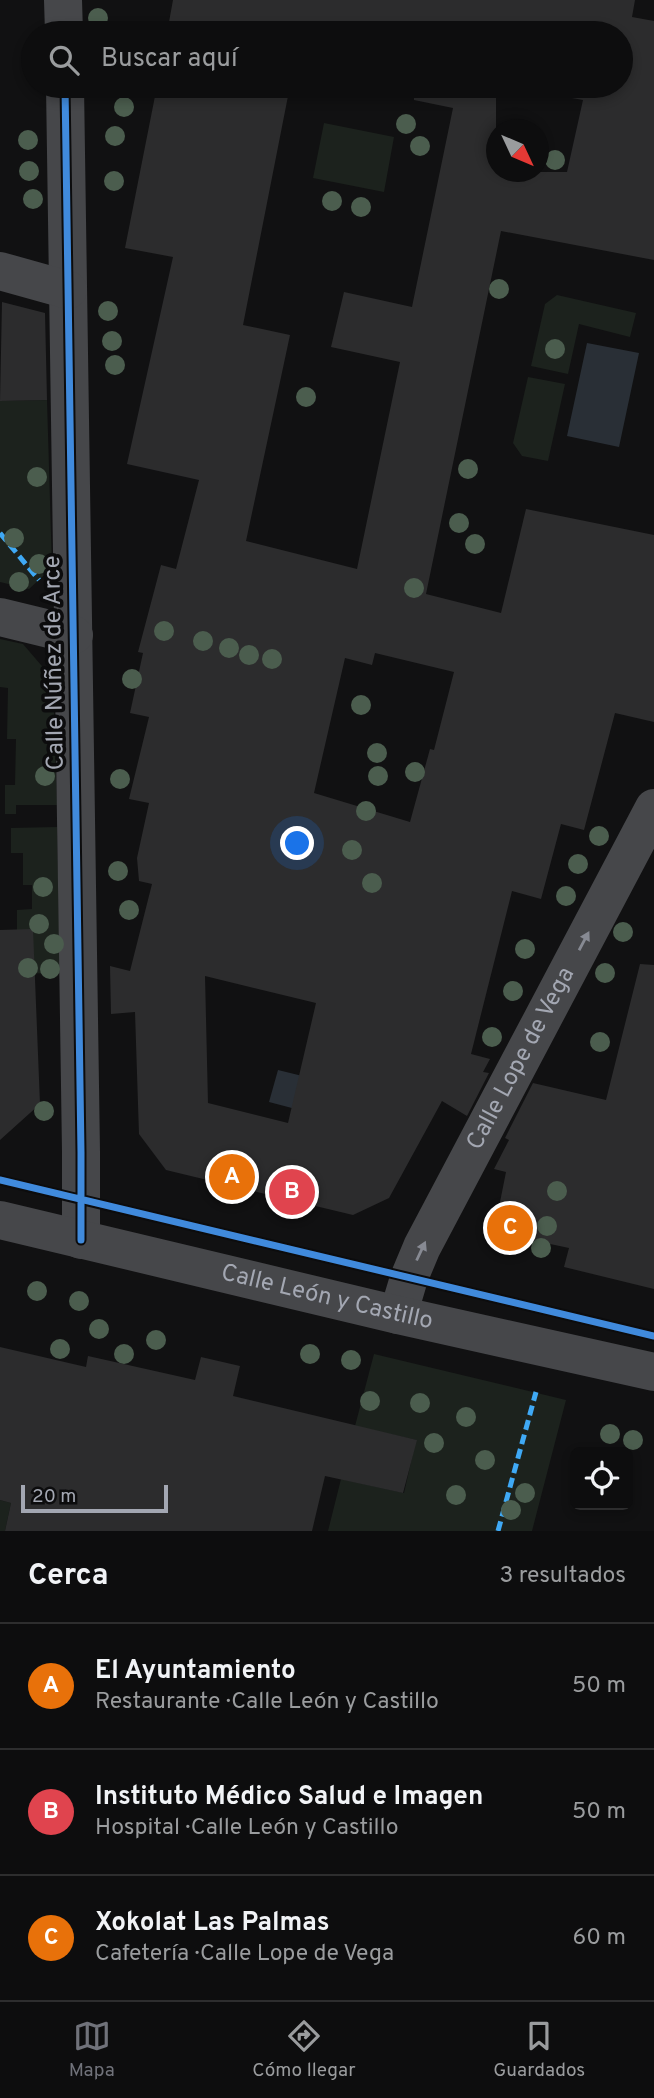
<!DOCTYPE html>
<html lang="es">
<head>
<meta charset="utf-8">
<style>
  body { margin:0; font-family:Overpass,sans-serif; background:#1b1b1c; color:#f1f3f6 }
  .controls { position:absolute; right:21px; bottom:21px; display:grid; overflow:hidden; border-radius:10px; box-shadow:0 4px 10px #0003 }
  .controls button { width:63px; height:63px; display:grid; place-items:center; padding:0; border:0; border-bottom:2px solid #2d2d2e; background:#0d0d0e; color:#f1f3f6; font:35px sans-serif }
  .compass { position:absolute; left:486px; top:119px; width:63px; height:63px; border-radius:50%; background:#0d0d0e; box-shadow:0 4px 10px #0003; rotate:134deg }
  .scale { position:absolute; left:21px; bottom:18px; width:147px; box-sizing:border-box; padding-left:7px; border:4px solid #a3a7b2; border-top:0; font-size:19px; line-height:24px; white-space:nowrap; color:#a3a7b2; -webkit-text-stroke:5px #0c0c0d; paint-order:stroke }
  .you { position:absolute; left:298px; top:844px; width:24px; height:24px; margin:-18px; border:5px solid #fff; border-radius:50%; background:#1a73e8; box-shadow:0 0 0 10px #1a73e833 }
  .badge { display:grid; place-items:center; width:46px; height:46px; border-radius:50%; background:#70727a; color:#fff; font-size:23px; font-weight:700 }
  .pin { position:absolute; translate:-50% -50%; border:4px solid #fff; box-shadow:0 2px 7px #0006 }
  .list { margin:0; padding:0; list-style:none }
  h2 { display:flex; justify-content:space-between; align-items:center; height:91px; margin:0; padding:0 28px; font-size:30px }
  h2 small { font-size:23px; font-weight:400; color:#9a9c9e }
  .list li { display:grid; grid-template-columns:46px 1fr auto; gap:21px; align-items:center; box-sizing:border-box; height:126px; padding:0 28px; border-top:2px solid #2d2d2e }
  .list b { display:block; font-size:26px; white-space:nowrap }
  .list p { margin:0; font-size:23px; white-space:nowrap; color:#9a9c9e }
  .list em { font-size:23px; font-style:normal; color:#9a9c9e }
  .icon { flex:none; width:38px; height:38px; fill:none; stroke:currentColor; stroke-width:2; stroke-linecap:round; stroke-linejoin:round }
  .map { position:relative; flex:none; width:654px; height:1531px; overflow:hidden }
  .search { position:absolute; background:#0d0d0e; box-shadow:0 4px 10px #0003; left:21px; right:21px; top:21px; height:77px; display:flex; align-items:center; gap:18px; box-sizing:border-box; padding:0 24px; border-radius:38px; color:#9a9c9e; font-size:26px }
  .sheet { height:469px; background:#0d0d0e }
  nav { display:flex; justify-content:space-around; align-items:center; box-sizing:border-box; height:98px; border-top:2px solid #2d2d2e; background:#0d0d0e; font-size:19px; color:#9a9c9e }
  nav a { display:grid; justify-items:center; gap:4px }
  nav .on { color:#70727a }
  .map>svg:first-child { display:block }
</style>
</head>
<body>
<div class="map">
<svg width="654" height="1531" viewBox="0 0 654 1531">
  <rect width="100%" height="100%" fill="#111112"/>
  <path fill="#1c221d" d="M324 123 394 137 384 192 313 178Z
    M557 295 636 313 630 337 579 324 568 374 531 366 545 304Z
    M528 377 565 384 548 461 522 456 513 443Z
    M47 400 52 568 29 589 0 582V401Z
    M0 639 23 644 53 679 57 805H16V814H5V785H15L16 739H7L8 688 0 687Z
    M57 827 60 973 0 974V956L17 955V910L32 909V885H23V853H11V828Z
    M374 1354 566 1400 532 1531H328L341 1479 404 1493 416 1440 355 1426Z
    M0 1500 11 1503 5 1531H0Z"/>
  <path fill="#292f36" d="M587 343 639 353 619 447 567 436Z
    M278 1070 339 1085 330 1118 269 1102Z"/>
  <path fill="#2c2c2d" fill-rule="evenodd" d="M173 0H635L632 17 654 21V260L501 231 426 594 501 613 526 509 654 535V722L615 713 584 830 561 824 541 899 512 891 471 1054 490 1059 483 1072 489 1073 467 1116 442 1101 389 1198 353 1215 166 1170 139 1134 135 1012 111 1014 110 966 130 971 152 884 139 881 137 858 149 803 129 799 149 717 130 713 143 653 138 652 161 565 176 569 199 480 127 464 173 257 125 248 157 86H324L322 98 289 91 243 325 290 335 246 541 357 569 400 362 331 347 344 292 412 307 453 108 414 100V98L352 86H496V172H567L583 100 505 86H621V33H167ZM375 653 454 672 434 750 430 749 410 822 314 793 345 658 372 665ZM205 976 316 1003 288 1123 208 1103Z
    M2 302 45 313 47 400 0 401Z
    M33 929 40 1104 0 1140V930Z
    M640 964 654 965V1289L564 1267 569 1248 494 1232 506 1172 494 1169 509 1140 505 1138 533 1083 606 1100Z
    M0 1347 86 1367 88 1356 195 1380 201 1357 240 1366 233 1396 417 1440 403 1493 325 1476 312 1531H5L11 1503 0 1500Z"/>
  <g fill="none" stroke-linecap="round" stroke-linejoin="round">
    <g stroke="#46474a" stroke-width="38">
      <path d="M63 0 64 33"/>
      <path d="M65 86 81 1152V1240"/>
      <path d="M0 271 68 290"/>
      <path d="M0 617 74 635"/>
      <path id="s1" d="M398 1315 409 1278 422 1247 654 808"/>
    </g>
    <path stroke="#46474a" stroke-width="38" id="s2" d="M0 1220 398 1315 654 1372"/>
    <path stroke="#3fa9f5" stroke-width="5" stroke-dasharray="10 5" stroke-linecap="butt" d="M0 533 39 580
      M498 1531 536 1392"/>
    <defs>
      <path id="cycleway" d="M65 86 81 1152V1240
        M0 1180 654 1336"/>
    </defs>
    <use href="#cycleway" stroke="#0c0c0d" stroke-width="11"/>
    <use href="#cycleway" stroke="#408adc" stroke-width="7"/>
  </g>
  <g fill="#4b5d4e">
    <circle cx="98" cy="18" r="10"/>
    <circle cx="124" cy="107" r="10"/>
    <circle cx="406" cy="124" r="10"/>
    <circle cx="115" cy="136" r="10"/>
    <circle cx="28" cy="140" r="10"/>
    <circle cx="420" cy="146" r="10"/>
    <circle cx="555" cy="160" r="10"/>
    <circle cx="29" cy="171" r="10"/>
    <circle cx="114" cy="181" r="10"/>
    <circle cx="33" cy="199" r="10"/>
    <circle cx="332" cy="201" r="10"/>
    <circle cx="361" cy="207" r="10"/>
    <circle cx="499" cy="289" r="10"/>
    <circle cx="108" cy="311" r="10"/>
    <circle cx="112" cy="341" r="10"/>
    <circle cx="555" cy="349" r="10"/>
    <circle cx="115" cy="365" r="10"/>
    <circle cx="306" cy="397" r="10"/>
    <circle cx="468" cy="469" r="10"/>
    <circle cx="37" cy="477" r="10"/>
    <circle cx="459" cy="523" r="10"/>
    <circle cx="14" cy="538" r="10"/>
    <circle cx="475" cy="544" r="10"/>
    <circle cx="39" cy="564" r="10"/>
    <circle cx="19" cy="582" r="10"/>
    <circle cx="414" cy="588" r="10"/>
    <circle cx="164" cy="631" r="10"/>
    <circle cx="203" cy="641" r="10"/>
    <circle cx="229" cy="648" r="10"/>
    <circle cx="249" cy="655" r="10"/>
    <circle cx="272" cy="659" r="10"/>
    <circle cx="132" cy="679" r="10"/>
    <circle cx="361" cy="705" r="10"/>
    <circle cx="377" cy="753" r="10"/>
    <circle cx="415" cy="772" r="10"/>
    <circle cx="45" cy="776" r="10"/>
    <circle cx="378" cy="776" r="10"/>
    <circle cx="120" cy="779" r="10"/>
    <circle cx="366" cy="811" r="10"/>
    <circle cx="599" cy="836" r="10"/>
    <circle cx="352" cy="850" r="10"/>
    <circle cx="578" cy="864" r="10"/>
    <circle cx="118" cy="871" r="10"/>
    <circle cx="372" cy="883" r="10"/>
    <circle cx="43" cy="887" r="10"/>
    <circle cx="566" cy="896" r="10"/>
    <circle cx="129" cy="910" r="10"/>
    <circle cx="39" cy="924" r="10"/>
    <circle cx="623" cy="932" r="10"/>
    <circle cx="54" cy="944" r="10"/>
    <circle cx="525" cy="949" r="10"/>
    <circle cx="28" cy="968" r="10"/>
    <circle cx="50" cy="969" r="10"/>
    <circle cx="605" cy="973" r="10"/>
    <circle cx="513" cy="991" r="10"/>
    <circle cx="492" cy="1037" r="10"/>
    <circle cx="600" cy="1042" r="10"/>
    <circle cx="44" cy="1111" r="10"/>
    <circle cx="557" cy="1191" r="10"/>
    <circle cx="547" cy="1226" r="10"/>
    <circle cx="541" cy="1248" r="10"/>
    <circle cx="37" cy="1291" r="10"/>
    <circle cx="79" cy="1301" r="10"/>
    <circle cx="99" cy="1329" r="10"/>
    <circle cx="156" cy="1340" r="10"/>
    <circle cx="60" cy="1349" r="10"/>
    <circle cx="124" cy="1354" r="10"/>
    <circle cx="310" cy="1354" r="10"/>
    <circle cx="351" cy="1360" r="10"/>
    <circle cx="370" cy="1401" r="10"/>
    <circle cx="420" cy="1403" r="10"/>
    <circle cx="466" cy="1417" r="10"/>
    <circle cx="610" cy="1434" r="10"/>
    <circle cx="633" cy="1440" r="10"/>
    <circle cx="434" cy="1443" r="10"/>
    <circle cx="485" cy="1460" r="10"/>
    <circle cx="525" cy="1493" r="10"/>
    <circle cx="456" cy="1495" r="10"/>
    <circle cx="511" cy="1510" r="10"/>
  </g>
  <defs><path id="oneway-solid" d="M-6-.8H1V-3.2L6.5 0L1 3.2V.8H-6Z" transform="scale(1.75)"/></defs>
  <g fill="#878a93">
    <use href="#oneway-solid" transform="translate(584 941) rotate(-62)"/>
    <use href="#oneway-solid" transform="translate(421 1251) rotate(-65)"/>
  </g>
  <g text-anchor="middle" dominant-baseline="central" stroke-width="7" stroke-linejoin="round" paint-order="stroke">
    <g font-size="24" fill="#a3a7b2" stroke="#0c0c0d">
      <text transform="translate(55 663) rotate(-91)">Calle Núñez de Arce</text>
      <text stroke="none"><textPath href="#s1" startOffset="285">Calle Lope de Vega</textPath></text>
      <text stroke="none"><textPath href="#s2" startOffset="336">Calle León y Castillo</textPath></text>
    </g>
  </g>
</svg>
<div class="controls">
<button><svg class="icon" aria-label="locate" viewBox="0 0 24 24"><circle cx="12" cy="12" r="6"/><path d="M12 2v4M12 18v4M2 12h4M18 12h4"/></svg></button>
</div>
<svg class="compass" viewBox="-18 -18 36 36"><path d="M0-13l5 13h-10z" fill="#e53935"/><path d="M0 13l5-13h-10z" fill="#9a9c9e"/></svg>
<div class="scale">20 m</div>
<div class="you"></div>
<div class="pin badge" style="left:232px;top:1177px;background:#e8710a">A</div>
<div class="pin badge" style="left:292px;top:1192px;background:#e0444e">B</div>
<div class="pin badge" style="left:510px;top:1228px;background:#e8710a">C</div>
<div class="search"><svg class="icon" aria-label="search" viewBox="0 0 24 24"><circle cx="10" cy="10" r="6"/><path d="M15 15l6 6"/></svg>Buscar aquí</div>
</div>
<section class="sheet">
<h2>Cerca<small>3 resultados</small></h2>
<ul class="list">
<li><span class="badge" style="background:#e8710a">A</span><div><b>El Ayuntamiento</b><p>Restaurante · Calle León y Castillo</p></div><em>50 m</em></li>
<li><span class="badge" style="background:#e0444e">B</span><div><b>Instituto Médico Salud e Imagen</b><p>Hospital · Calle León y Castillo</p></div><em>50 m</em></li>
<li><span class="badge" style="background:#e8710a">C</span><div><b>Xokolat Las Palmas</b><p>Cafetería · Calle Lope de Vega</p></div><em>60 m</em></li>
</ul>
</section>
<nav>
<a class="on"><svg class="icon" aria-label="map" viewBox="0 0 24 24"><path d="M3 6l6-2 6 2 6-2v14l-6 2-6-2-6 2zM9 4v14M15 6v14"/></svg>Mapa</a>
<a><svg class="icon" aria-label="directions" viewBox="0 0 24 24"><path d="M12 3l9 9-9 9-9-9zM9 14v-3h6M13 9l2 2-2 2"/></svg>Cómo llegar</a>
<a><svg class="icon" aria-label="saved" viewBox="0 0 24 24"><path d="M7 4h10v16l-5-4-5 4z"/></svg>Guardados</a>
</nav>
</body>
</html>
